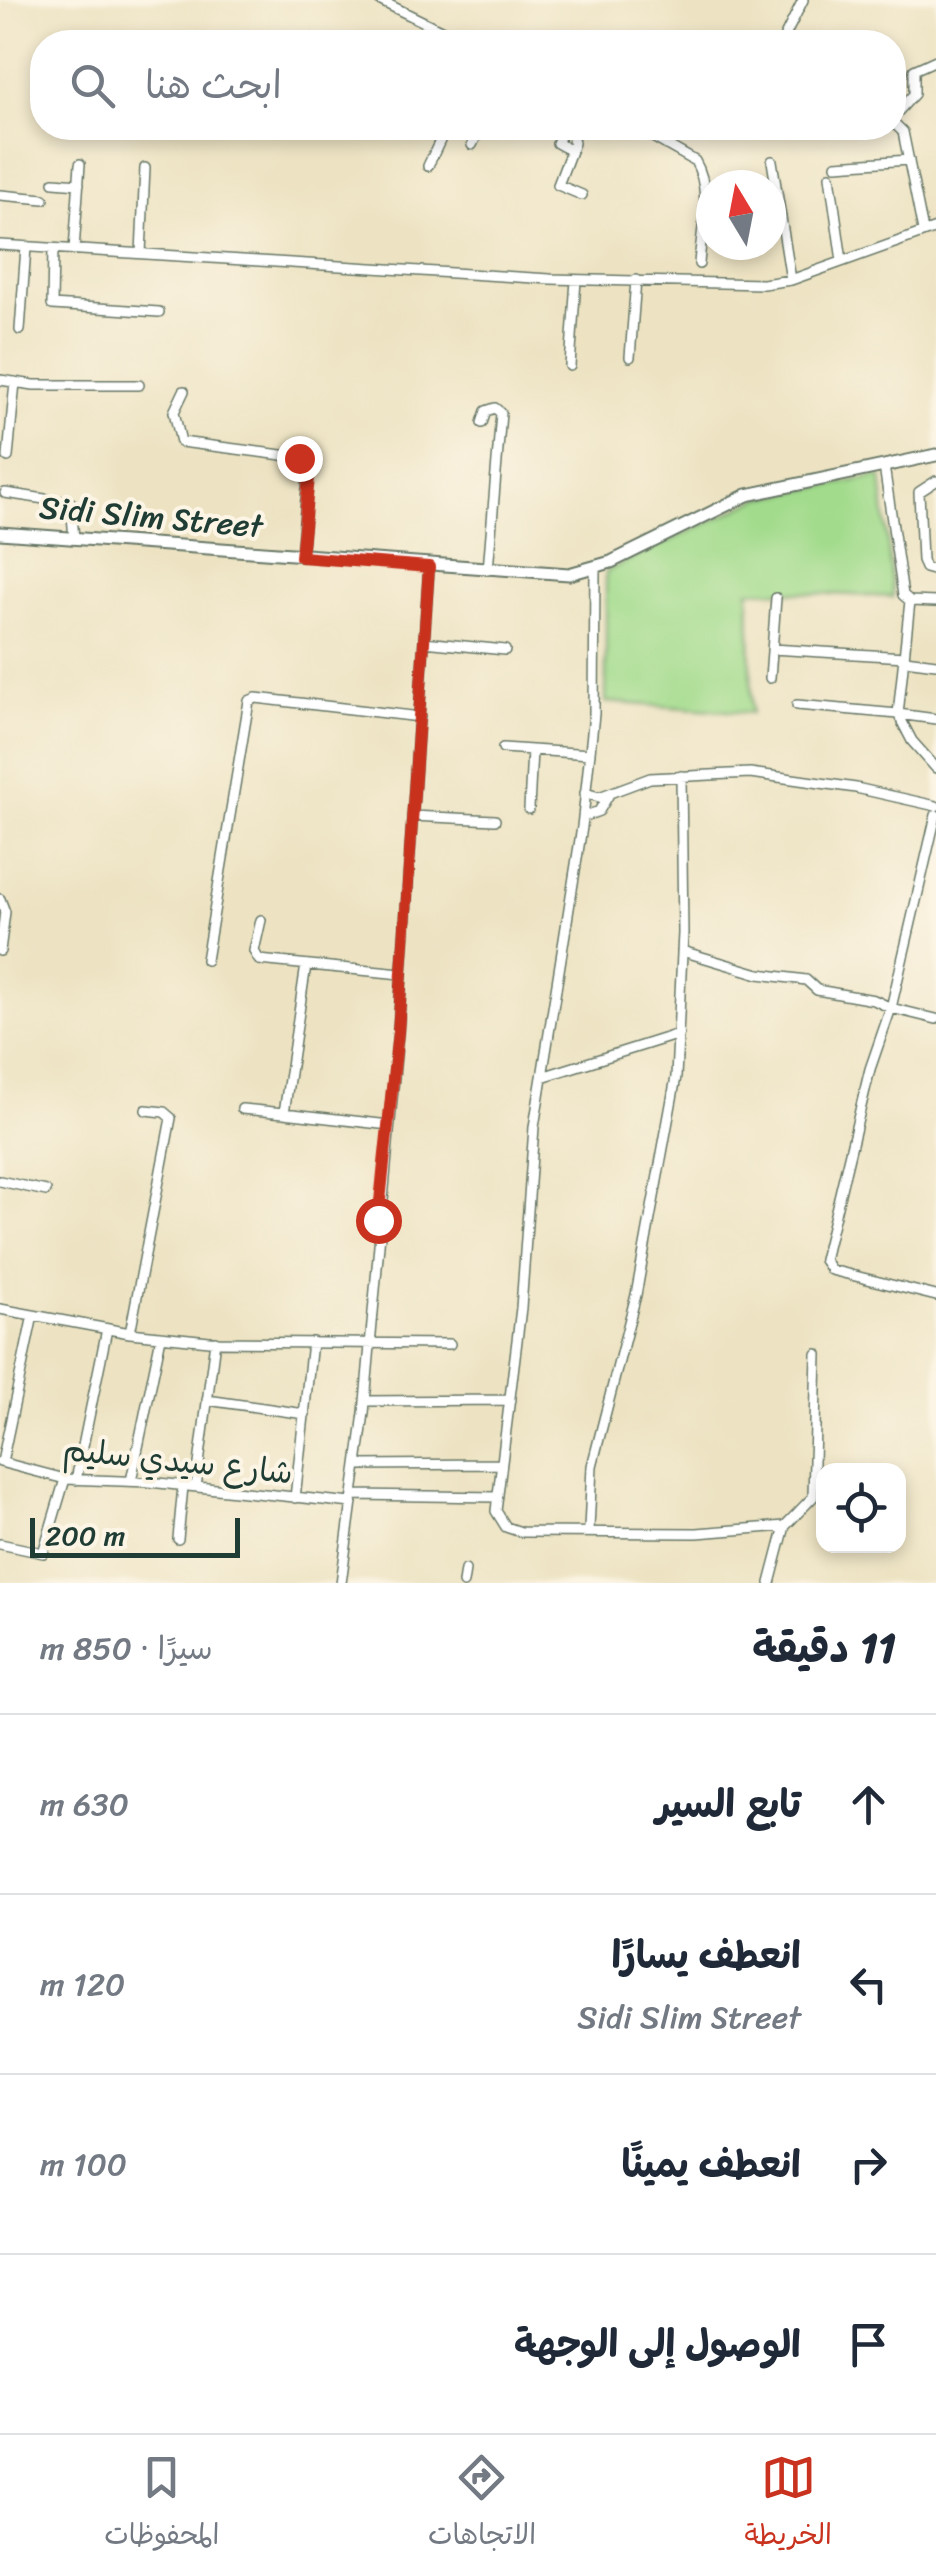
<!DOCTYPE html>
<html lang="ar">
<head>
<meta charset="utf-8">
<style>
  body { margin:0; font-family:Sriracha,"Playpen Sans Arabic",sans-serif; background:#f2f2f3; color:#1f2937; direction:rtl }
  .controls { position:absolute; right:30px; bottom:30px; display:grid; overflow:hidden; border-radius:20px; box-shadow:0 5px 15px #0003 }
  .controls button { width:90px; height:90px; display:grid; place-items:center; padding:0; border:0; border-bottom:2px solid #e0e1e3; background:#fff; color:#1f2937; font:50px sans-serif }
  .compass { position:absolute; left:696px; top:170px; width:90px; height:90px; border-radius:50%; background:#fff; box-shadow:0 5px 15px #0003; rotate:350deg }
  .scale { position:absolute; left:30px; bottom:25px; width:210px; box-sizing:border-box; padding-left:10px; border:5px solid #1f3d34; border-top:0; font-size:28px; line-height:35px; white-space:nowrap; color:#1f3d34; -webkit-text-stroke:8px #fcf5e5; paint-order:stroke }
  .stop { position:absolute; width:30px; height:30px; margin:-22px; border:8px solid #c8321e; border-radius:50%; background:#fff }
  .stop.end { background:#c8321e; border-color:#fff; box-shadow:0 2px 10px #0008 }
  .list { margin:0; padding:0; list-style:none }
  h2 { display:flex; justify-content:space-between; align-items:center; height:130px; margin:0; padding:0 40px; font-size:42px }
  h2 small { font-size:32px; font-weight:400; color:#747a83 }
  .list li { display:grid; grid-template-columns:65px 1fr auto; gap:30px; align-items:center; box-sizing:border-box; height:180px; padding:0 40px; border-top:2px solid #e0e1e3 }
  .list b { display:block; font-size:38px; white-space:nowrap }
  .list p { margin:0; font-size:32px; white-space:nowrap; color:#747a83 }
  .list em { font-size:32px; font-style:normal; color:#747a83 }
  .icon { flex:none; width:55px; height:55px; fill:none; stroke:currentColor; stroke-width:2; stroke-linecap:round; stroke-linejoin:round }
  .map { position:relative; flex:none; width:936px; height:1583px; overflow:hidden; direction:ltr }
  .search { position:absolute; background:#fff; box-shadow:0 5px 15px #0003; left:30px; right:30px; top:30px; height:110px; display:flex; align-items:center; gap:25px; box-sizing:border-box; padding:0 35px; border-radius:40px; color:#747a83; font-size:38px }
  .sheet { height:850px; background:#fff }
  nav { display:flex; justify-content:space-around; align-items:center; box-sizing:border-box; height:140px; border-top:2px solid #e0e1e3; background:#fff; font-size:28px; color:#747a83 }
  nav a { display:grid; justify-items:center; gap:5px }
  nav .on { color:#c8321e }
  .map>svg:first-child { display:block }
</style>
</head>
<body>
<div class="map">
<svg width="936" height="1583" viewBox="0 0 936 1583">
  <rect width="100%" height="100%" fill="#fcf5e5"/>
  <filter id="ink" filterUnits="userSpaceOnUse"><feTurbulence type="fractalNoise" baseFrequency=".01" numOctaves="2"/><feDisplacementMap in="SourceGraphic" scale="20" xChannelSelector="R" yChannelSelector="G"/><feConvolveMatrix kernelMatrix="1 2 1 2 8 2 1 2 1" color-interpolation-filters="sRGB"/></filter>
  <filter id="wash" filterUnits="userSpaceOnUse"><feTurbulence type="fractalNoise" baseFrequency=".0048" numOctaves="4" result="noise"/><feDisplacementMap in="SourceGraphic" scale="40" xChannelSelector="R" yChannelSelector="G"/><feGaussianBlur stdDeviation="2.25" result="paint"/><feColorMatrix in="noise" values="0 0 0 0 0 0 0 0 0 0 0 0 0 0 0 0 0 1.4 0 .05"/><feComposite in="paint" operator="in"/></filter>
  <g filter="url(#wash)">
    <rect width="100%" height="100%" fill="#ede3c3"/>
    <path fill="#a2db8c" stroke="#608c60" stroke-width="2.5" d="M881 476 893 597 749 590 752 713 606 702V571L760 498Z"/>
  </g>
  <g filter="url(#ink)">
    <g fill="none" stroke-linecap="round" stroke-linejoin="round">
      <defs>
        <path id="minor" d="M379 0 465 42
          M782 42 803 0
          M894 116 914 94V70L936 60
          M894 123 903 132 923 231
          M637 128 695 161C713 191 701 231 699 264
          M472 145 481 128
          M568 149 557 143 563 131 572 133 574 143 558 185 582 195
          M772 161 791 280
          M836 165 909 160
          M428 166 446 128
          M830 176 842 261
          M54 182 79 184
          M0 195 44 199
          M0 245 550 279 763 284 791 280 936 228
          M53 249 52 305 159 312
          M74 250 80 164
          M141 253 145 168
          M20 330 26 247
          M630 357 636 280
          M570 366 576 280
          M0 380 34 385H139
          M184 391 174 412 181 442 290 456 309 464 301 557
          M482 423 486 411 495 408 501 413 488 570
          M8 457 15 382
          M884 466 903 595 910 601 936 602
          M936 481 919 492 922 560 925 568 936 571
          M5 493 71 503 74 539
          M595 568 594 714 582 827 534 1127 521 1308 496 1511 506 1527 521 1532 697 1533 785 1526 770 1583
          M910 601 898 714 936 719
          M424 642 505 650
          M772 649 905 657
          M905 660 936 664
          M770 678 776 598
          M797 705 898 714 912 741 936 768
          M503 748 590 754
          M585 793 599 797 650 778 750 773 856 788 936 806
          M529 809 532 750
          M412 816 495 820
          M583 817 599 811 608 796
          M0 899 5 912 0 951
          M261 920 254 951 259 960 401 974
          M682 951 759 974 806 980 817 990 874 1000 891 1008 936 815
          M206 960 249 701 256 698 420 717
          M936 1019 891 1008 870 1069 824 1260 831 1270 936 1296
          M542 1077 679 1034
          M242 1109 284 1113 306 965
          M284 1113 389 1125
          M0 1181 46 1191
          M0 1309 130 1333 219 1342 450 1344
          M130 1333 171 1118 164 1112 146 1110
          M207 1400 305 1414
          M365 1401 510 1400
          M0 1462 65 1479 149 1482 352 1503
          M2 1462 33 1315
          M357 1465 500 1464
          M76 1480 107 1329
          M131 1481 161 1337
          M196 1487 215 1341
          M353 1495 497 1497
          M295 1498 312 1342
          M785 1526 813 1497 817 1354
          M589 1529 592 1466 636 1295 676 1077 683 933 681 776
          M178 1539 183 1486
          M0 1544 43 1553 65 1479
          M341 1583 364 1413 398 1032 429 567
          M463 1583 465 1570"/>
        <path id="major" d="M0 533 569 574 611 562 747 495 936 455"/>
      </defs>
      <use href="#minor" stroke="#677766" stroke-width="12"/>
      <use href="#major" stroke="#677766" stroke-width="15"/>
      <use href="#minor" stroke="#fff" stroke-width="9"/>
      <use href="#major" stroke="#fff" stroke-width="11"/>
    </g>
  </g>
  <g fill="none" stroke-linecap="round" stroke-linejoin="round" filter="url(#ink)">
    <path stroke="#c8321e" stroke-width="12" d="M299 458 310 467 301 557 429 567 398 1032 378 1220"/>
  </g>
  <g text-anchor="middle" dominant-baseline="central" stroke-width="8" stroke-linejoin="round" paint-order="stroke">
    <g font-size="32" fill="#1f3d34" stroke="#fcf5e5">
      <text transform="translate(151 517) rotate(5)">Sidi Slim Street</text>
      <text transform="translate(178 1461) rotate(6)">شارع سيدي سليم</text>
    </g>
  </g>
</svg>
<div class="controls">
<button><svg class="icon" aria-label="locate" viewBox="0 0 24 24"><circle cx="12" cy="12" r="6"/><path d="M12 2v4M12 18v4M2 12h4M18 12h4"/></svg></button>
</div>
<svg class="compass" viewBox="-18 -18 36 36"><path d="M0-13l5 13h-10z" fill="#e53935"/><path d="M0 13l5-13h-10z" fill="#747a83"/></svg>
<div class="scale">200 m</div>
<div class="stop" style="left:378px;top:1220px"></div>
<div class="stop end" style="left:299px;top:458px"></div>
<div class="search"><svg class="icon" aria-label="search" viewBox="0 0 24 24"><circle cx="10" cy="10" r="6"/><path d="M15 15l6 6"/></svg>ابحث هنا</div>
</div>
<section class="sheet">
<h2>11 دقيقة<small>سيرًا · 850 m</small></h2>
<ul class="list">
<li><svg class="icon" aria-label="ahead" viewBox="0 0 24 24"><path d="M12 20V5M6 11l6-6 6 6"/></svg><div><b>تابع السير</b></div><em>630 m</em></li>
<li><svg class="icon" aria-label="left" viewBox="0 0 24 24"><path d="M17 20v-9H6M10 6l-5 5 5 5"/></svg><div><b>انعطف يسارًا</b><p>Sidi Slim Street</p></div><em>120 m</em></li>
<li><svg class="icon" aria-label="right" viewBox="0 0 24 24"><path d="M7 20v-9h11M14 6l5 5-5 5"/></svg><div><b>انعطف يمينًا</b></div><em>100 m</em></li>
<li><svg class="icon" aria-label="arrive" viewBox="0 0 24 24"><path d="M6 21V4h12l-3 4 3 4H6"/></svg><div><b>الوصول إلى الوجهة</b></div></li>
</ul>
</section>
<nav>
<a class="on"><svg class="icon" aria-label="map" viewBox="0 0 24 24"><path d="M3 6l6-2 6 2 6-2v14l-6 2-6-2-6 2zM9 4v14M15 6v14"/></svg>الخريطة</a>
<a><svg class="icon" aria-label="directions" viewBox="0 0 24 24"><path d="M12 3l9 9-9 9-9-9zM9 14v-3h6M13 9l2 2-2 2"/></svg>الاتجاهات</a>
<a><svg class="icon" aria-label="saved" viewBox="0 0 24 24"><path d="M7 4h10v16l-5-4-5 4z"/></svg>المحفوظات</a>
</nav>
</body>
</html>
